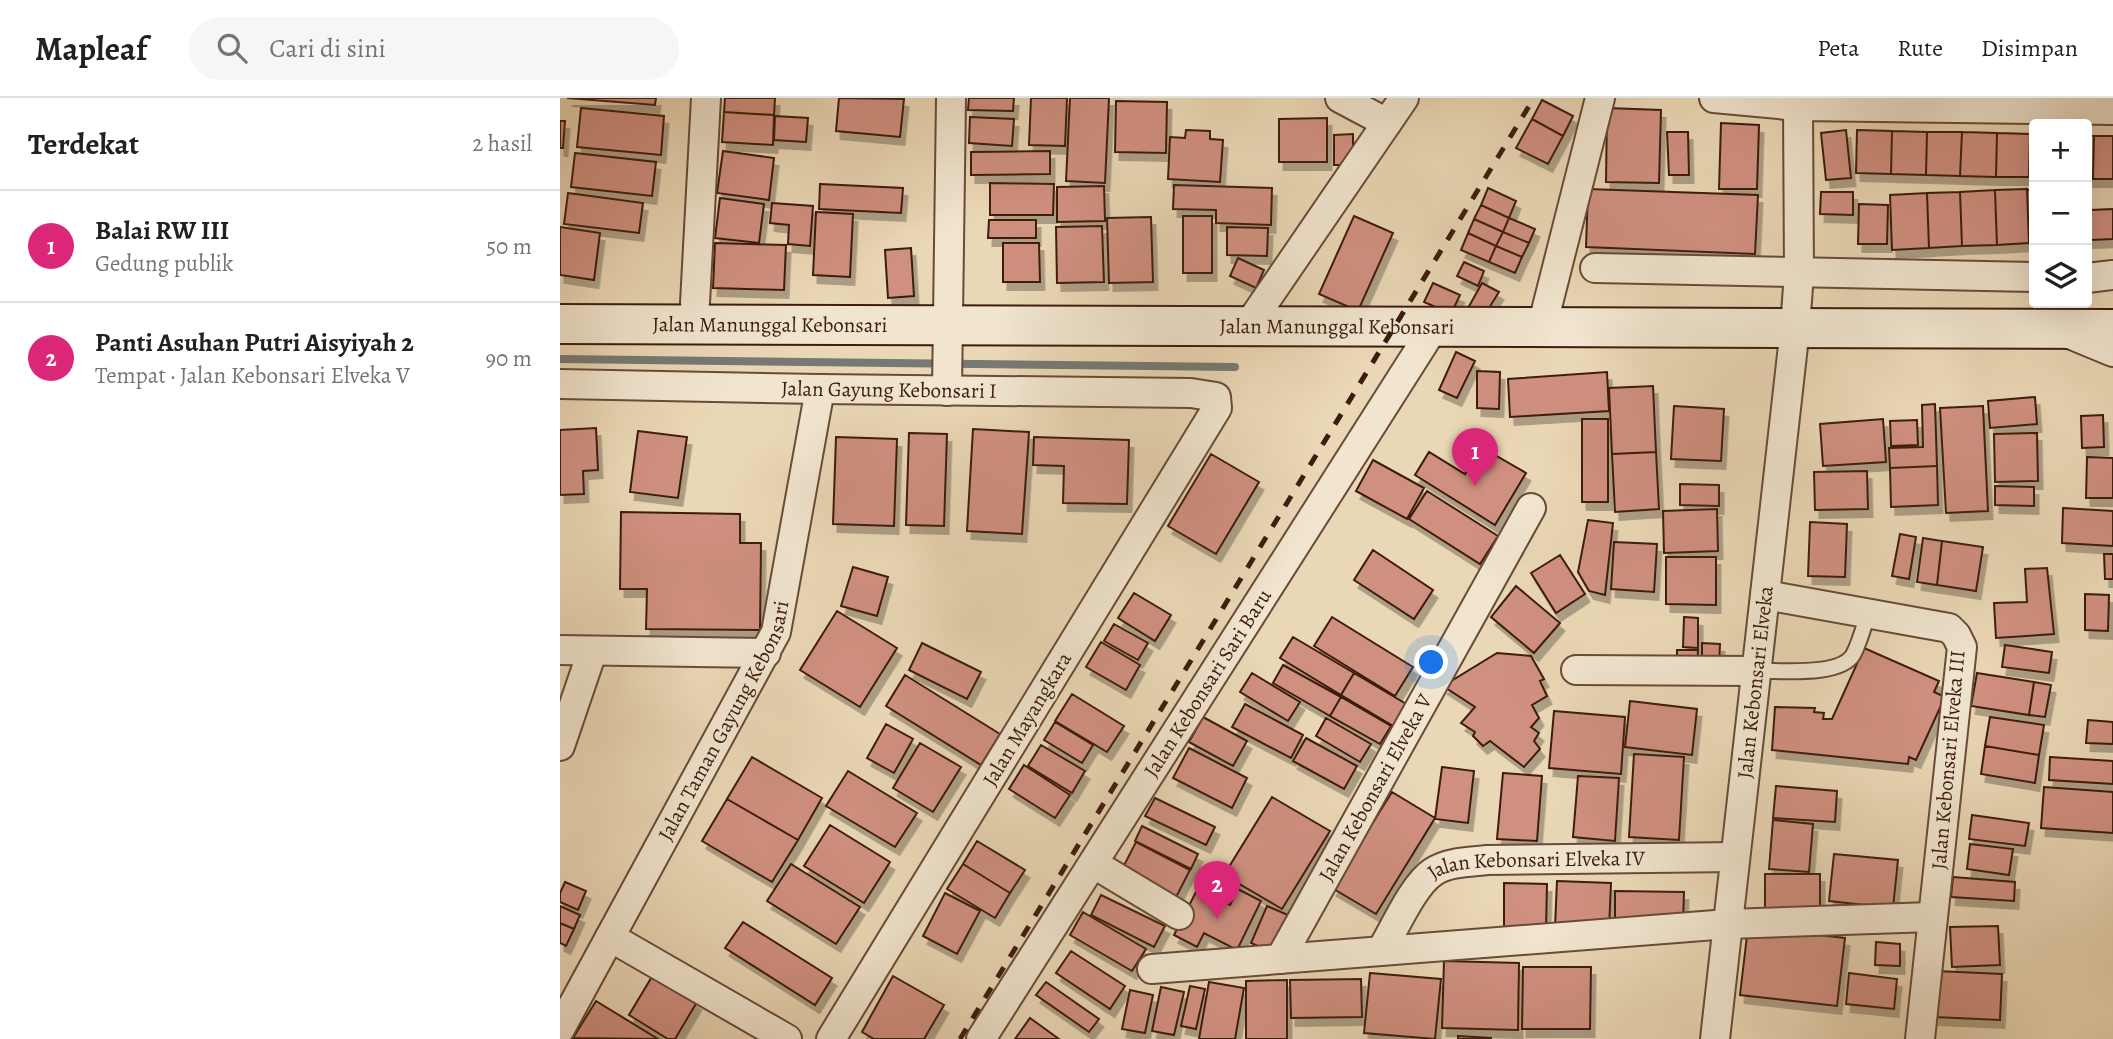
<!DOCTYPE html>
<html lang="id">
<head>
<meta charset="utf-8">
<style>
  body { margin:0; font-family:Alegreya,serif; background:#f6f6f6; color:#202124 }
  .controls { position:absolute; right:21px; top:21px; display:grid; overflow:hidden; border-radius:7px; box-shadow:0 7px 28px #0002 }
  .controls button { width:63px; height:63px; display:grid; place-items:center; padding:0; border:0; border-bottom:2px solid #e0e0e0; background:#fff; color:#202124; font:35px sans-serif }
  .you { position:absolute; left:872px; top:565px; width:24px; height:24px; margin:-18px; border:5px solid #fff; border-radius:50%; background:#1a73e8; box-shadow:0 0 0 10px #1a73e833 }
  .badge { display:grid; place-items:center; width:46px; height:46px; border-radius:50%; background:#db2777; color:#fff; font-size:23px; font-weight:700 }
  .pin { position:absolute; translate:-50% -58px; filter:drop-shadow(0 2px 4px #0008) }
  .pin::after { content:''; position:absolute; top:37px; width:24px; height:21px; background:inherit; clip-path:polygon(0 0,100% 0,50% 100%) }
  .list { margin:0; padding:0; list-style:none }
  h2 { display:flex; justify-content:space-between; align-items:center; height:91px; margin:0; padding:0 28px; font-size:30px }
  h2 small { font-size:23px; font-weight:400; color:#757577 }
  .list li { display:grid; grid-template-columns:46px 1fr auto; gap:21px; align-items:center; box-sizing:border-box; height:112px; padding:0 28px; border-top:2px solid #e0e0e0 }
  .list b { display:block; font-size:26px; white-space:nowrap }
  .list p { margin:0; font-size:23px; white-space:nowrap; color:#757577 }
  .list em { font-size:23px; font-style:normal; color:#757577 }
  .icon { flex:none; width:38px; height:38px; fill:none; stroke:currentColor; stroke-width:2; stroke-linecap:round; stroke-linejoin:round }
  .map { position:relative; flex:none; width:1553px; height:941px; overflow:hidden }
  header { display:flex; align-items:center; gap:42px; box-sizing:border-box; height:98px; padding:0 35px; background:#fff; border-bottom:2px solid #e0e0e0 }
  header strong { font-size:33px }
  nav { display:flex; gap:38px; margin-inline-start:auto; font-size:24px }
  .search { width:490px; height:63px; background:#f6f6f6; display:flex; align-items:center; gap:18px; box-sizing:border-box; padding:0 24px; border-radius:38px; color:#757577; font-size:26px }
  main { display:flex }
  aside { flex:1; background:#fff }
  .map>svg:first-child { display:block }
</style>
</head>
<body>
<header>
<strong>Mapleaf</strong>
<div class="search"><svg class="icon" aria-label="search" viewBox="0 0 24 24"><circle cx="10" cy="10" r="6"/><path d="M15 15l6 6"/></svg>Cari di sini</div>
<nav><a>Peta</a><a>Rute</a><a>Disimpan</a></nav>
</header>
<main>
<aside>
<h2>Terdekat<small>2 hasil</small></h2>
<ul class="list">
<li><span class="badge">1</span><div><b>Balai RW III</b><p>Gedung publik</p></div><em>50 m</em></li>
<li><span class="badge">2</span><div><b>Panti Asuhan Putri Aisyiyah 2</b><p>Tempat · Jalan Kebonsari Elveka V</p></div><em>90 m</em></li>
</ul>
</aside>
<div class="map">
<svg width="1553" height="941" viewBox="0 0 1553 941">
  <defs>
    <filter id="shadow"><feDropShadow dx="4.5" dy="8" stdDeviation="0" flood-color="#0004"/></filter>
  </defs>
  <rect width="100%" height="100%" fill="#ead7b5"/>
  <filter id="stains"><feTurbulence type="fractalNoise" baseFrequency=".00286" numOctaves="4"/><feColorMatrix values="0 0 0 0 .2 0 0 0 0 .09 0 0 0 0 .02 0 0 0 .5 -.17"/></filter>
  <radialGradient id="worn" r=".72"><stop offset=".6" stop-color="#630" stop-opacity="0"/><stop offset="1" stop-color="#630" stop-opacity=".3"/></radialGradient>
  <g fill="none" stroke-linecap="round" stroke-linejoin="round">
    <path stroke="#777975" stroke-width="8" d="M0 261 675 269"/>
  </g>
  <path fill="#d09080" stroke="#3d1c0f" stroke-width="2" filter="url(#shadow)" d="M7 0H96L95 7Z
    M165 0H215L214 17 164 14Z
    M279 0 344 1 340 39 276 33Z
    M409 0H454L453 13 408 12Z
    M471 0H507L505 48 469 47Z
    M510 0H549L545 85 506 83Z
    M982 2 1013 18 1003 38 972 21Z
    M556 3 607 4 606 55 555 54Z
    M21 10 104 18 101 57 17 49Z
    M1047 10 1101 12 1099 85 1046 84Z
    M164 14 214 17 213 47 162 44Z
    M215 18 248 20 246 44 214 42Z
    M410 19 454 21 452 48 409 45Z
    M767 20V64H719V21Z
    M972 21 1003 38 988 66 956 50Z
    M0 23H5L3 50H0Z
    M1161 25 1199 27 1197 91H1159Z
    M626 32 650 33V41L663 42 660 84 608 81 610 39 625 40Z
    M1286 32 1291 80 1266 82 1261 35Z
    M1297 32 1332 33 1331 76 1296 75Z
    M1332 33 1367 34 1366 77 1331 76Z
    M1107 34H1128L1129 77H1109Z
    M1367 34H1402L1400 78 1366 77Z
    M1402 34 1437 35 1436 79 1400 78Z
    M1437 35 1470 36 1469 79H1436Z
    M793 36V67H774V37Z
    M1470 36H1474V79H1469Z
    M1527 37 1534 38 1533 81H1527Z
    M1534 38H1553V81H1533Z
    M163 53 214 60 209 102 157 95Z
    M490 53V76L411 77V54Z
    M15 55 96 64 92 98 11 89Z
    M430 85 494 86 493 117H430Z
    M260 86 343 90 341 115 259 111Z
    M614 87 712 90 711 127 656 125V112L613 111Z
    M544 88 545 123 497 124V89Z
    M928 90 956 103 949 120 921 107Z
    M1028 91 1198 97 1195 156 1026 149Z
    M1467 91 1469 145 1437 147 1435 92Z
    M1467 91 1474 95V145H1469Z
    M1435 92 1437 147 1402 148 1400 94Z
    M1261 94H1293V117L1260 116Z
    M1400 94 1402 148 1369 150 1367 95Z
    M8 95 83 105 79 135 4 126Z
    M1367 95 1369 150 1332 152 1330 97Z
    M160 100 204 106 199 145 155 140Z
    M212 105 253 108 250 148 228 146 229 127 210 125Z
    M1299 106 1328 107 1327 146H1298Z
    M921 107 949 120 943 134 914 121Z
    M1553 111V141L1531 142 1530 112Z
    M1527 112H1530L1531 142H1527Z
    M256 114 293 116 290 179 253 177Z
    M623 118H652V175H623Z
    M794 118 833 135 798 213 759 196Z
    M591 119 593 184 549 185 547 120Z
    M949 120 975 131 969 145 943 134Z
    M914 121 943 134 936 148 908 135Z
    M429 122H476V140H428Z
    M542 128 544 184 497 185 496 129Z
    M0 129 40 135 34 182 0 177Z
    M667 129 708 130 707 158 667 157Z
    M943 134 969 145 962 159 936 148Z
    M908 135 936 148 929 164 901 152Z
    M155 145 226 147 224 192 153 190Z
    M443 145H479L480 184H443Z
    M936 148 962 159 955 175 929 164Z
    M351 150 354 198 328 200 325 152Z
    M678 160 704 172 696 190 670 178Z
    M904 164 924 173 918 188 897 178Z
    M873 185 900 197 891 216 864 204Z
    M922 185 939 194 924 218 903 219Z
    M896 254 915 263 897 300 879 292Z
    M917 273 940 274 939 311 917 310Z
    M1047 274 1049 313 950 319 948 281Z
    M1093 288 1096 354 1052 356 1049 290Z
    M1475 299 1477 326 1430 330 1428 303Z
    M1375 306 1377 368 1330 370 1329 350 1363 349 1362 307Z
    M1114 308 1164 311 1161 363 1111 361Z
    M1423 308 1428 413 1386 415 1380 310Z
    M1543 317 1544 349 1522 350 1521 318Z
    M1022 321H1048V404H1022Z
    M1323 321 1326 364 1263 368 1260 326Z
    M1357 322 1358 347 1331 348 1330 323Z
    M36 330 38 372 23 373 24 396 0 397V332Z
    M413 331 469 334 462 436 407 433Z
    M78 333 127 339 118 400 70 394Z
    M349 335 387 336 384 428 346 427Z
    M1477 335 1478 383 1435 384 1434 336Z
    M276 339 337 341 334 428 273 426Z
    M474 339 569 342 567 406 503 405 504 368 473 367Z
    M921 349 966 375 935 427 855 377 869 354 905 376Z
    M1096 354 1099 411 1055 414 1052 356Z
    M651 356 699 384 656 456 608 428Z
    M1527 359 1553 360V400H1526Z
    M813 362 864 390 847 421 796 393Z
    M1377 368 1378 407 1331 409 1330 370Z
    M1307 373 1308 411 1255 412 1254 374Z
    M1120 386 1159 387V408L1120 407Z
    M1435 388 1474 389V408L1435 407Z
    M867 393 938 438 920 466 849 421Z
    M1503 410 1553 413V448L1502 445Z
    M1157 411 1158 453 1104 455 1103 413Z
    M61 414 180 416V445H201L200 532 86 531 87 491H60Z
    M1028 422 1053 425 1045 497 1029 493 1018 474Z
    M1250 424 1287 426 1285 479 1248 478Z
    M1340 436 1356 439 1349 481 1332 478Z
    M1363 440 1382 443 1377 487 1357 484Z
    M1382 443 1423 449 1416 493 1377 487Z
    M1054 444 1097 446 1094 494 1051 491Z
    M813 452 873 492 854 521 794 482Z
    M1544 456H1553V481H1545Z
    M1000 457 1025 496 996 515 971 475Z
    M1106 459H1156V507L1106 506Z
    M293 469 328 479 317 518 281 508Z
    M1487 470 1494 536 1436 540 1434 505 1467 504 1465 471Z
    M956 488 1000 525 974 555 931 519Z
    M574 495 611 517 595 543 558 520Z
    M1525 496 1549 497 1548 533 1525 532Z
    M277 513 337 550 300 609 240 572Z
    M772 519 853 569 835 598 754 548Z
    M1124 519 1138 520V550L1123 549Z
    M554 526 588 545 578 562 544 543Z
    M733 539 794 575 781 597 720 560Z
    M541 544 580 567 566 592 526 569Z
    M362 545 421 574 407 601 349 572Z
    M1142 545 1160 546 1159 568H1142Z
    M1445 547 1492 554 1489 575 1442 569Z
    M1304 550 1379 583 1374 594 1385 599 1356 662 1349 659 1348 666 1212 652 1215 609 1255 610 1254 614 1264 615 1263 621H1272Z
    M1117 552H1138L1137 567 1117 566Z
    M937 555 971 558 984 581 980 583 987 598 972 607 979 620 971 629 979 635 974 643 980 651 964 669 930 643 923 648 913 638 915 634 901 625 915 609 883 588Z
    M723 567 781 599 770 618 713 585Z
    M692 575 740 604 728 623 680 594Z
    M794 575 853 610 840 632 781 597Z
    M1417 575 1474 584 1469 617 1411 608Z
    M345 577 440 636 421 667 326 608Z
    M1474 584 1491 587 1485 619 1469 617Z
    M512 596 564 628 547 654 495 623Z
    M781 599 831 628 820 646 770 618Z
    M1070 603 1137 611 1132 657 1065 649Z
    M685 606 743 637 731 660 672 629Z
    M994 613 1065 619 1061 676 989 670Z
    M643 619 687 643 673 668 629 644Z
    M1430 619 1484 627 1479 657 1425 648Z
    M766 620 811 646 800 664 756 638Z
    M1528 622 1553 624V646L1526 645Z
    M495 624 533 647 522 665 484 642Z
    M326 626 353 641 334 675 307 660Z
    M746 640 797 668 784 691 733 663Z
    M360 645 401 669 373 714 333 690Z
    M481 647 525 673 512 695 468 668Z
    M1425 648 1479 657 1475 685 1421 676Z
    M629 650 687 680 672 710 613 680Z
    M1074 656 1124 659 1119 742 1069 739Z
    M192 659 262 700 238 742 167 701Z
    M1490 659 1553 663V686L1489 682Z
    M464 667 510 697 495 720 449 691Z
    M882 669 914 673 908 725 875 721Z
    M288 673 357 715 335 749 266 708Z
    M943 675 982 678 977 743 937 741Z
    M1018 678 1059 680 1055 743 1013 739Z
    M1216 688 1277 693 1275 724 1213 720Z
    M1484 689 1553 694V735L1481 730Z
    M832 694 875 720 816 816 772 790Z
    M712 699 770 733 722 811 664 777Z
    M595 700 655 729 646 747 585 718Z
    M167 701 238 742 212 784 142 743Z
    M1412 717 1469 725 1465 748 1409 741Z
    M1213 722 1253 726 1249 774 1209 771Z
    M270 727 330 764 304 805 244 768Z
    M582 728 638 756 631 771 575 743Z
    M417 743 465 772 450 795 403 766Z
    M576 744 630 772 612 807 558 779Z
    M1410 746 1453 751 1449 777 1407 771Z
    M1274 756 1338 762 1333 810 1269 803Z
    M231 766 300 809 276 846 207 803Z
    M403 766 450 795 435 820 387 791Z
    M1205 776H1260V819H1205Z
    M1393 779 1455 784 1454 803 1391 799Z
    M997 783 1051 785 1049 831 995 829Z
    M5 784 26 793 18 812 0 804V795Z
    M944 785 987 786 986 833 944 832Z
    M638 790 670 807 678 791 701 803 677 852 644 835 637 849 614 837Z
    M1055 793 1124 794 1123 826 1055 825Z
    M385 795 420 813 397 856 363 838Z
    M541 797 605 828 594 849 531 817Z
    M0 808 20 817 14 831 0 825Z
    M707 808 728 817 712 854 691 845Z
    M523 814 586 851 572 873 510 837Z
    M183 824 272 880 255 907 165 850Z
    M0 825 14 831 6 848 0 845Z
    M1438 828 1440 867 1392 869 1390 829Z
    M1188 829 1285 840 1277 908 1180 897Z
    M1316 844 1340 846V868L1315 867Z
    M511 853 565 888 550 911 496 875Z
    M884 863 959 865 958 932 882 930Z
    M963 869H1031L1030 931H962Z
    M1376 873 1442 876 1440 922 1374 919Z
    M810 875 881 881 875 941 804 935Z
    M1289 875 1337 881 1334 911 1286 906Z
    M93 877 137 904 115 941H108L69 917Z
    M333 878 384 907 364 941H314L302 934Z
    M801 881 802 919 731 920 730 882Z
    M727 882V941H686V883Z
    M486 884 539 921 529 934 476 897Z
    M649 884 684 890 675 941H639Z
    M630 888 645 891 636 931 621 928Z
    M601 889 624 894 614 937 592 933Z
    M570 892 593 897 585 935 562 931Z
    M36 903 98 941 13 940Z
    M470 920 499 941H455Z
    M898 938 931 940V941H898Z"/>
  <g fill="none" stroke-linecap="round" stroke-linejoin="round">
    <defs>
      <path id="lane" d="M1196 573C1220 572 1279 579 1293 557 1300 544 1304 528 1308 515"/>
      <g id="street">
        <path d="M780 0 827 25"/>
        <path d="M1154 0 1238 8 1553 12"/>
        <path d="M1035 170 1474 179"/>
        <path d="M1527 180 1553 177"/>
        <path d="M135 205 146 0"/>
        <path d="M688 228 844 0"/>
        <path d="M982 229 1040 0"/>
        <path d="M1507 235 1553 254"/>
        <path id="s1" d="M0 286 260 291 631 295 656 299 657 310 271 941"/>
        <path d="M387 293 391 0"/>
        <path d="M1205 497 1389 530 1396 537 1402 549 1360 941"/>
        <path d="M0 552 206 555"/>
        <path d="M1016 572 1196 573"/>
        <path d="M0 648 32 554"/>
        <path d="M534 766 619 817"/>
        <path d="M50 839 227 941"/>
        <path id="s2" d="M821 853C834 832 853 787 873 774 888 764 909 764 927 762L1175 759"/>
        <path id="s3" d="M720 861 971 410"/>
        <path d="M592 871 1168 826 1372 819"/>
        <path id="s4" d="M0 931 216 534 260 291"/>
        <path id="s5" d="M421 941 874 229"/>
        <path id="s6" d="M1155 941 1235 230 1239 175 1238 8"/>
      </g>
      <g id="secondary">
        <path id="s7" d="M0 226 1553 231"/>
      </g>
    </defs>
    <use href="#lane" stroke="#684b38" stroke-width="18"/>
    <use href="#street" stroke="#684b38" stroke-width="32"/>
    <use href="#secondary" stroke="#3d1c0f" stroke-width="42"/>
    <use href="#lane" stroke="#f1e5cf" stroke-width="14"/>
    <use href="#street" stroke="#f1e5cf" stroke-width="28"/>
    <use href="#secondary" stroke="#f1e5cf" stroke-width="38"/>
    <path stroke="#3d1c0f" stroke-width="5" stroke-dasharray="12 12" stroke-linecap="butt" d="M400 941 974 0"/>
  </g>
  <g text-anchor="middle" dominant-baseline="central" stroke-width="5" stroke-linejoin="round" paint-order="stroke">
    <g font-size="21" fill="#3d1c0f" stroke="#f1e5cf">
      <text stroke="none"><textPath href="#s7" startOffset="210">Jalan Manunggal Kebonsari</textPath></text>
      <text stroke="none"><textPath href="#s7" startOffset="777">Jalan Manunggal Kebonsari</textPath></text>
      <text stroke="none"><textPath href="#s1" startOffset="329">Jalan Gayung Kebonsari I</textPath></text>
      <text stroke="none"><textPath href="#s5" startOffset="422">Jalan Kebonsari Sari Baru</textPath></text>
      <text stroke="none"><textPath href="#s6" startOffset="359">Jalan Kebonsari Elveka</textPath></text>
      <text transform="translate(467 621) rotate(-59)">Jalan Mayangkara</text>
      <text stroke="none"><textPath href="#s4" startOffset="350">Jalan Taman Gayung Kebonsari</textPath></text>
      <text transform="translate(1388 662) rotate(-85)">Jalan Kebonsari Elveka III</text>
      <text stroke="none"><textPath href="#s3" startOffset="196">Jalan Kebonsari Elveka V</textPath></text>
      <text stroke="none"><textPath href="#s2" startOffset="200">Jalan Kebonsari Elveka IV</textPath></text>
    </g>
  </g>
  <rect width="100%" height="100%" filter="url(#stains)"/>
  <rect width="100%" height="100%" fill="url(#worn)"/>
</svg>
<div class="controls">
<button>+</button>
<button>−</button>
<button><svg class="icon" aria-label="layers" viewBox="0 0 24 24"><path d="M12 4l9 5-9 5-9-5zM3 14l9 5 9-5"/></svg></button>
</div>
<div class="you"></div>
<div class="pin badge" style="left:915px;top:388px">1</div>
<div class="pin badge" style="left:657px;top:821px">2</div>
</div>
</main>
</body>
</html>
